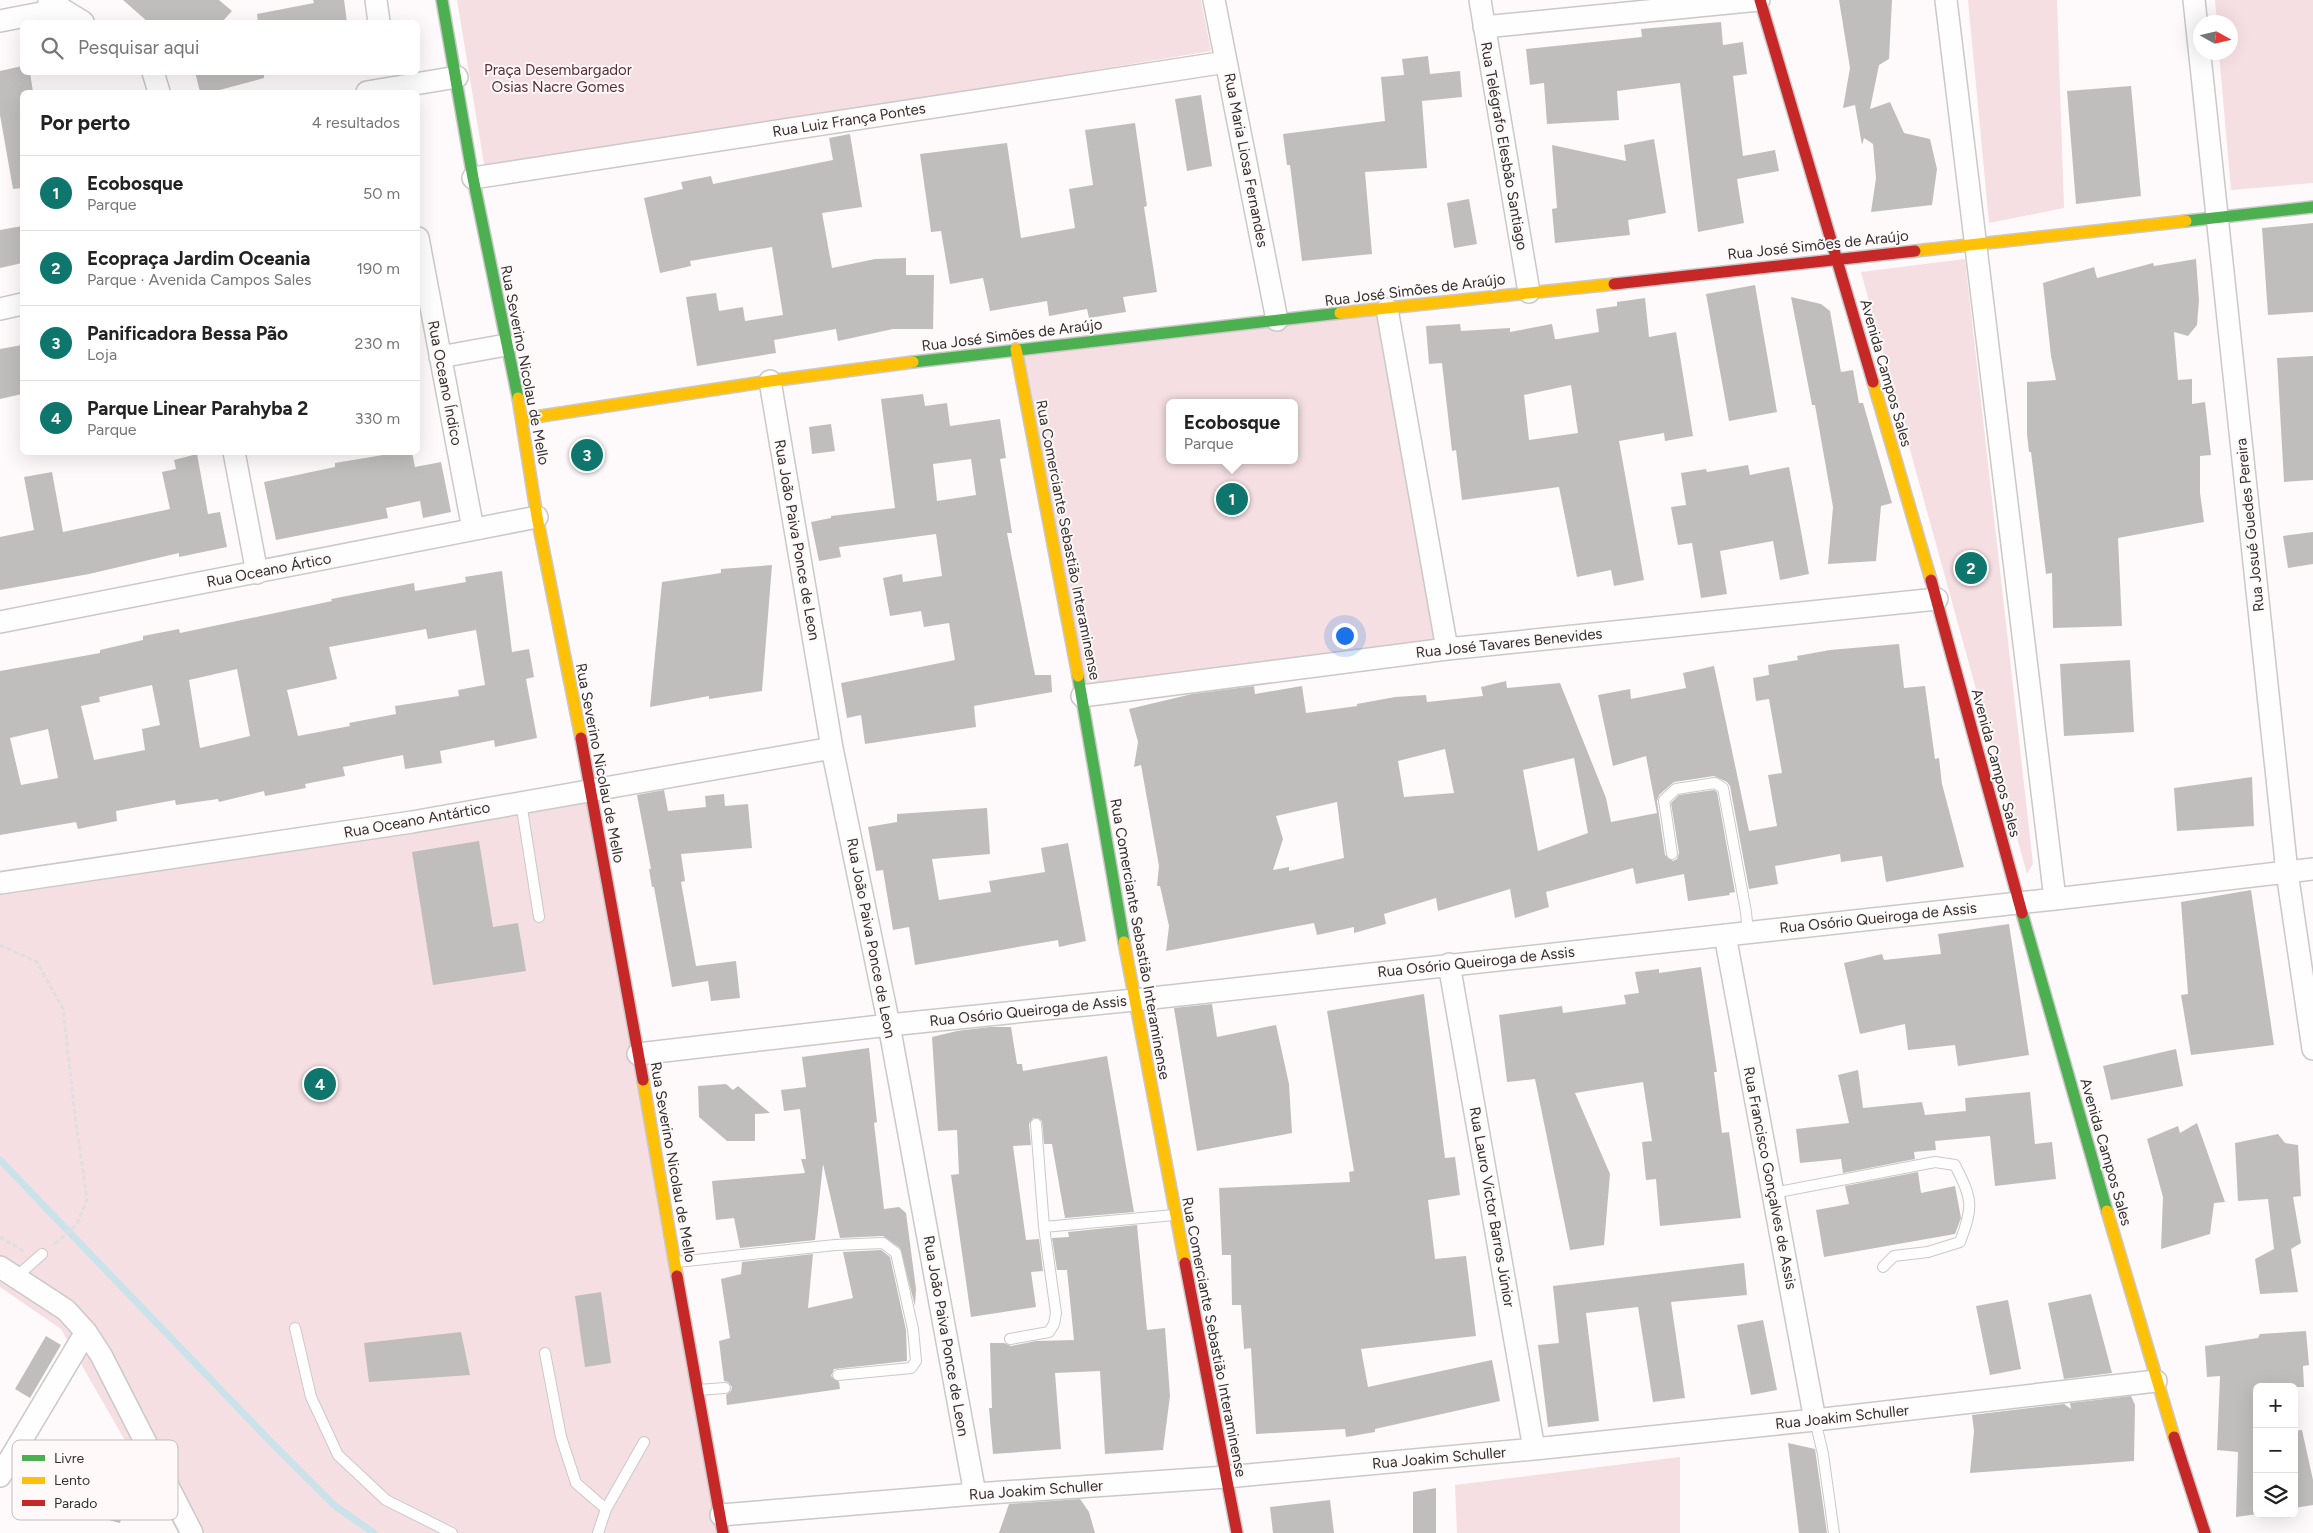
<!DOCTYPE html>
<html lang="pt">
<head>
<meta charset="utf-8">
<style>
  body { margin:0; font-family:Figtree,sans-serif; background:#f2f2f2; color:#222 }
  .controls { position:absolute; right:15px; bottom:15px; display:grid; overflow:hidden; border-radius:8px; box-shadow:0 5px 20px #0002 }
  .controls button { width:45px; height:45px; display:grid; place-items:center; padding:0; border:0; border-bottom:1px solid #e0e0e0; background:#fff; color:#222; font:25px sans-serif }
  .compass { position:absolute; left:2193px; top:15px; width:45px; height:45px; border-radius:50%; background:#fff; box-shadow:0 5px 20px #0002; rotate:98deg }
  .you { position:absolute; left:1344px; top:635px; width:18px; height:18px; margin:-12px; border:4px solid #fff; border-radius:50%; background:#1a73e8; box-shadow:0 0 0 8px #1a73e833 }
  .badge { display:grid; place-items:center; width:32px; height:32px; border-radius:50%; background:#0f766e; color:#fff; font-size:16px; font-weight:700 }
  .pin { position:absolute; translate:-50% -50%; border:2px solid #fff; box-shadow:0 1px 5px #0006 }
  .popup { position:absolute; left:1166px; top:399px; width:132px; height:65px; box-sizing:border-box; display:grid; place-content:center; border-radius:8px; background:#fff; filter:drop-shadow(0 1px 4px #0005); font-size:16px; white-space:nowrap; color:#767676 }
  .popup b { font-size:19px; color:#222 }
  .popup::after { content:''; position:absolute; left:50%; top:100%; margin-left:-10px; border:10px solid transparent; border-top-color:#fff }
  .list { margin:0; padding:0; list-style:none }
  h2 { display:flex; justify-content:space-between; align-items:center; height:65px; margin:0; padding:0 20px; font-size:21px }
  h2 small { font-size:16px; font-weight:400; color:#767676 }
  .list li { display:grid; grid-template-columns:32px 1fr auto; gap:15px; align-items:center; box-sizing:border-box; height:75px; padding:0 20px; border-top:1px solid #e0e0e0 }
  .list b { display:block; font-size:19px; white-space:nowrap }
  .list p { margin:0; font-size:16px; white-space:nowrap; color:#767676 }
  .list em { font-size:16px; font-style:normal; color:#767676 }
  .icon { flex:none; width:28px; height:28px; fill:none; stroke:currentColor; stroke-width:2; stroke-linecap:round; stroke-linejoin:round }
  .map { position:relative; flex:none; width:2313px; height:1533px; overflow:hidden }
  .search { position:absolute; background:#fff; box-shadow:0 5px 20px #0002; left:20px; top:20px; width:400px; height:55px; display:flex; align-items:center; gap:12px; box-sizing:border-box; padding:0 18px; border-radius:8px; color:#767676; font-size:19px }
  .panel { position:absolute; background:#fff; box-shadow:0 5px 20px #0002; left:20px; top:90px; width:400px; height:365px; border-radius:8px }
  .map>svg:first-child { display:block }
</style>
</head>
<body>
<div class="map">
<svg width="2313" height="1533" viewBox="0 0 2313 1533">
  <rect width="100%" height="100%" fill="#fefafb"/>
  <path fill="#f5dfe2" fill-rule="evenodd" d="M457 0H1201L1211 51 485 170Z
    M1968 0H2057L2064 208 1989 223Z
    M2215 0H2313V183L2231 190 2219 53 2230 52V22H2217Z
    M1965 259 2033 864 2027 874 1861 272Z
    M1387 309 1447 649 1082 696 1016 349ZM1170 403H1294V460H1170Z
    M588 789 718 1533H178L61 1329 0 1287V882Z
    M1680 1457V1533H1457L1455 1485Z"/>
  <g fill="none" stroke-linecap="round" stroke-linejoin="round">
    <path stroke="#cae3ea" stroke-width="7" d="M0 1160 268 1439 335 1506 374 1533"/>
  </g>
  <path fill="#c0bdbd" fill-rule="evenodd" d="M123 0H219L232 11 222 22H148Z
    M313 0H344L347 22H258L257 14 314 3Z
    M1839 0H1892L1889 59 1879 65 1870 109 1890 102 1904 133 1930 139 1937 169 1932 205 1871 212 1876 178 1873 144 1864 138 1862 145 1855 105 1843 108 1850 68Z
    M1721 22 1723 45 1743 42 1747 74 1733 76 1743 156 1775 150 1779 171 1737 179 1744 223 1698 232 1680 83 1617 91 1619 120 1547 124 1544 83 1530 85 1526 49 1642 37 1641 29Z
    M1428 56 1430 74 1460 71 1462 97 1422 101 1427 168 1365 172 1372 254 1302 261 1290 165H1287L1283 134 1385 121 1381 77 1404 75 1402 59Z
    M22 66V72H30L33 92H22V188L13 189 0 115V71Z
    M195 72H264V78L212 92H200Z
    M2131 86 2141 196 2076 204 2067 91Z
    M1201 95 1212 166 1187 171 1175 99Z
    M1135 123 1147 206 1144 207 1157 292 1123 297 1126 312 1089 318 1087 309 1049 316 1047 301 990 311 983 278 950 284 941 231 931 232 920 154 1007 143 1021 238 1075 228 1069 189 1093 185 1085 130Z
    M850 134 862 207 822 213 832 268 875 259 906 258V275H934L933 329H893L838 341 836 329 774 340 776 353 697 366 686 297 716 293 719 311 743 307 745 321 783 315 772 247 690 261 691 266 660 273 644 198 683 189 681 182 711 176 713 184 833 160 829 138Z
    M1654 139 1666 213 1628 220 1630 235 1555 243 1552 209 1557 208 1552 145 1626 161 1624 145Z
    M1469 199 1477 244 1454 248 1447 203Z
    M2313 223V312L2268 315 2262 228Z
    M22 226V263L0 268V230Z
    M2196 259 2199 300 2197 325 2188 336 2174 332 2178 380 2192 379V404L2205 402 2211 455 2200 456V493L2204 522 2118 538 2122 626 2053 628 2052 573 2046 574 2031 452H2029L2027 434V382L2056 380 2051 356 2043 283 2094 267 2097 278 2153 263 2154 266Z
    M1755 285 1777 412 1729 421 1706 294Z
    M1791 297 1821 304 1830 311 1841 372 1853 370 1859 403H1863L1892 503 1881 506 1876 561 1828 564 1833 507 1815 405H1812Z
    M1645 298 1649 337 1676 332 1693 436 1665 441 1664 433 1619 441 1644 580 1614 586 1611 570 1577 577 1559 487 1462 500 1456 450 1452 451 1442 363 1429 364 1426 326 1460 324 1461 331 1510 328V332L1552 324 1555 339H1558L1599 332 1596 309 1617 306V302ZM1571 385 1578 433 1529 440 1524 395Z
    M22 345V394L0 399V349Z
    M2313 356V480L2284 482 2277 358Z
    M923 394 925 406 947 403 950 426 1000 419 1006 458 1000 459 1012 533H1007L1035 675H1051L1052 692 974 706 976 727 865 744 861 715 847 718 841 683 955 660 949 623 924 627 921 611 890 616 883 578 902 574 903 582 942 576 936 534 839 547 841 557 819 561 811 522 831 518V516L895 508 881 399ZM971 459 976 495 937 501 933 464Z
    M831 424 835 451 812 454 809 427Z
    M401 452H412L415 467 441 462 451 512 423 518 420 501 386 508 388 518 276 540 264 482 335 467V463Z
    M197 454 208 514 220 512 227 547 179 557V553L89 574 0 590V537L34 530 24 477 52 472 63 532 170 509 162 472 176 469 174 460Z
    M1748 465 1750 475 1789 467 1809 574 1780 580 1773 541 1720 551 1727 594 1701 598 1692 543 1678 545 1671 507 1686 505 1681 473 1706 469 1707 472Z
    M2313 532V564L2288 568 2283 536Z
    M772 565 762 691 709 699V696L650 707 662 582 721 573V569Z
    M502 571 512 652 529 649 534 677 526 679 537 738 495 747 494 740 440 751 442 763 405 769 403 755 343 767 345 776 305 784 306 788 265 796 264 791 219 802 218 799 176 805 175 800 116 811 117 821 78 829 76 822 0 835V671L100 653V650L143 640V636L179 629 180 633 332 601 331 599 414 583 415 591 466 582 465 577ZM426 629 428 639 476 630 485 685 458 690 459 696 395 706 396 714 349 723 350 726 298 736 287 690 337 679 329 647ZM237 669 250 736 200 748 189 680ZM152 685 160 725 142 729 145 750 94 760 81 706 100 702 99 697ZM48 729 58 778 21 785 10 738Z
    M1899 644 1904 688 1925 686 1935 759 1939 758 1942 784 1964 867 1886 882 1882 856 1841 862 1840 854 1775 866 1778 884 1749 889 1730 786 1727 782 1714 776 1674 782 1659 795 1657 801 1665 855 1673 861 1677 859 1679 853 1671 803 1679 795 1714 790 1717 792 1735 892 1729 893 1730 895 1688 901 1684 874 1636 884 1633 868 1546 892 1549 907 1515 918 1510 889 1438 911 1436 898 1384 914 1386 924 1354 933V927L1317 935 1314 923 1166 951 1169 926 1160 886H1157L1159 866 1141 765 1134 767 1138 742 1129 709 1192 694 1254 686 1255 694 1302 686 1306 713 1357 706V704L1395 697 1426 695 1427 702 1483 696 1481 687 1506 681 1507 688 1560 683 1606 798 1611 822 1657 813 1646 756 1613 766 1598 695 1630 689 1631 699 1686 688 1683 673 1714 666 1749 831 1777 826 1768 775 1782 773 1769 699 1756 701 1753 678 1769 675 1768 665 1798 660 1797 656 1830 650ZM1445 749 1454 793 1404 797 1398 761ZM1574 758 1588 833 1538 851 1523 770ZM1337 802 1344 858 1289 871V867L1273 870 1283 839 1276 816Z
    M2130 660 2134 732 2064 736 2060 664Z
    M2252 777 2254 826 2177 831 2174 788Z
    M664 790 668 811 706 807 705 796 724 794 725 806 748 804 752 848 681 854 685 881 681 882 696 966 736 961 740 998 711 1001 708 981 672 987 654 887H652L649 869H651L637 795Z
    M987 808 990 854 932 859 939 900 991 892 989 881 1045 872 1041 848 1068 843 1086 941 1059 947 1058 940 915 965 909 927 893 930 883 870 876 871 868 827 897 822V814Z
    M479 841 493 927 518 923 526 971 433 985 412 852Z
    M2251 890 2274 1045 2191 1055 2181 995 2188 994 2181 902Z
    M2009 924 2029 1055 1958 1066 1955 1045 1908 1050 1905 1024 1860 1034 1844 963 1882 954 1884 960 1941 954 1938 934Z
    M1701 967 1717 1072H1714L1722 1133 1729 1132 1741 1218 1660 1226 1656 1179 1646 1180 1642 1142 1652 1141 1643 1082 1575 1093 1610 1174 1604 1245 1570 1250 1535 1079 1507 1082 1499 1015 1562 1006 1563 1013 1626 1004 1624 995 1639 993 1635 972 1659 969V973Z
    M1424 994 1445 1158 1455 1157 1460 1195 1428 1200 1435 1259 1466 1256 1476 1336 1361 1349 1368 1387 1492 1360 1500 1401 1375 1429V1432L1346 1437 1345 1429 1256 1434 1251 1348 1244 1349 1241 1305H1232L1231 1255H1222L1219 1188 1350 1182 1349 1172 1354 1171 1327 1011Z
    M1212 1004 1217 1037 1276 1025 1289 1084 1292 1133 1197 1151 1174 1008Z
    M990 1027H1011L1017 1064H1022L1023 1071 1107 1056 1134 1212 1065 1218 1052 1144H1044L1042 1121 1038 1118H1033L1029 1124 1031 1145 1013 1146 1026 1240 1039 1239 1043 1271 1031 1272 1036 1307 971 1317 951 1175 959 1174 957 1130 938 1131 932 1037 957 1031Z
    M869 1048 877 1122 874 1123 884 1209 899 1207 906 1213 916 1289 915 1306 900 1248 883 1236 840 1238 823 1164 815 1240 740 1248 734 1218 716 1220 712 1181 805 1173 801 1159H806L800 1109 784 1111 781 1090 806 1087 802 1057Z
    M2176 1049 2183 1086 2111 1100 2103 1066Z
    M1858 1070 1863 1108 1922 1102 1925 1115 1966 1111 1965 1098 2030 1092 2035 1144 2052 1142 2056 1179 1995 1186 1990 1136 1935 1141 1936 1150 1914 1152 1915 1159 1843 1173 1841 1159 1800 1163 1796 1129 1849 1123 1838 1075Z
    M726 1084 733 1090 738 1086 770 1113 755 1114V1141H727L699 1117 698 1086Z
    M2197 1123 2225 1202 2214 1203 2210 1234 2161 1249 2163 1197 2147 1139 2178 1126 2180 1133Z
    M2278 1134 2285 1143 2298 1145 2301 1196 2293 1197 2301 1243 2291 1249 2298 1292 2260 1294 2255 1259 2274 1249 2268 1199 2238 1201 2235 1143Z
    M1918 1172 1921 1193 1955 1186 1961 1218 1955 1234 1824 1257 1816 1210 1849 1204 1845 1186Z
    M1137 1225 1147 1330 1165 1328 1170 1396 1163 1450 1105 1454 1100 1371 1055 1373 1061 1449 993 1454 989 1408H992L990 1343H1004L1011 1346 1036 1341 1074 1340 1067 1270H1057L1052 1238 1069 1237 1068 1232Z
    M881 1250 890 1257 906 1330 907 1361 834 1369 831 1376 839 1382 840 1389 727 1405 726 1395 731 1391 732 1387 728 1382 724 1381 719 1341 730 1338 721 1279 741 1274 742 1262 813 1254 808 1308 853 1298 843 1252Z
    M1744 1263 1747 1295 1671 1302 1685 1398 1653 1402 1638 1307 1586 1313 1599 1421 1548 1427 1538 1345 1559 1343 1553 1286Z
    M601 1292 611 1363 585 1367 575 1296Z
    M2091 1294 2112 1373 2064 1379 2048 1303Z
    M2008 1300 2021 1369 1990 1375 1976 1306Z
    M1763 1320 1777 1390 1751 1395 1737 1325Z
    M2306 1331 2309 1365 2303 1366 2304 1387H2257V1514L2236 1517 2238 1452 2217 1450 2220 1376 2207 1377 2205 1346 2258 1338 2260 1334Z
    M461 1332 470 1375 369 1382 364 1343Z
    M46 1336 61 1345 30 1398 15 1389Z
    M2131 1396 2135 1405 2134 1461 1970 1473 1974 1431 1972 1415 2064 1404 2071 1409 2070 1403Z
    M2302 1430 2313 1480V1505L2294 1508V1431Z
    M68 1441 99 1449 90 1488 126 1498 120 1523 39 1502 45 1477 58 1480Z
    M1788 1443 1815 1449 1827 1533H1799Z
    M1436 1488V1533H1413V1492Z
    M1080 1499 1089 1512 1095 1533H999L1009 1504Z
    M1330 1500 1334 1533H1273L1270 1507Z"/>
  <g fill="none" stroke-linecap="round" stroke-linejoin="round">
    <defs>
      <path id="lane" d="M521 802 539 917
        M1672 854 1664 800 1676 789 1715 783 1723 788 1746 912 1748 933
        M1036 1124 1044 1227
        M1773 1193 1935 1162 1955 1165C1972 1199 1974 1205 1960 1242L1928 1252 1894 1256 1883 1267
        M677 1262 835 1245 883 1243 896 1253 913 1329 916 1361 911 1368 838 1375
        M16 1277 42 1254
        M295 1328 311 1397 338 1455 386 1500 452 1533
        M1010 1339 1049 1332 1054 1324 1056 1313 1044 1227 1174 1215
        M545 1353 561 1437 576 1483 606 1509
        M698 1390 725 1388
        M1815 1420 1823 1454 1834 1533
        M598 1533 606 1509 644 1442"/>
      <path id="street" d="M376 0 379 22
        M1214 0 1277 320
        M1480 0 1529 292
        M1946 0 2055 899
        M2194 0 2287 872 2313 1049
        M49 1 83 22
        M0 21 62 9
        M1484 27 1759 0
        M153 72 159 92
        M367 92 457 77
        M473 178 1226 62
        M418 238 473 529
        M0 309 22 304
        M1387 309 1447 649
        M440 357 506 345
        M770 381 832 748 889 1025 975 1494
        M234 452 257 573
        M0 622 537 517
        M1082 696 1447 649 1937 599
        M0 883 412 822 832 748
        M1725 935 1815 1420
        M1449 964 1534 1449
        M638 1054 889 1025 1134 1000 2055 899 2313 869
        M0 1267 66 1310 86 1332 101 1355 192 1533
        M0 1476 86 1332
        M721 1515 975 1494 1226 1477 1534 1449 1815 1420 2156 1381"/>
      <path id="fast" d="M442 0 473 178 518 398
        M2186 221 2313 207
        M913 362 1340 313
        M1078 676 1124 942
        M2022 913 2107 1211"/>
      <path id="slow" d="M1915 251 2186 221
        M1340 313 1614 284
        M1016 349 1078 676
        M1873 382 1931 580
        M518 398 537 517 581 738
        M522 419 770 381 913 362
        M1124 942 1185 1263
        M643 1080 677 1276
        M2107 1211 2174 1437"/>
      <path id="jam" d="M1760 0 1873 382
        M1614 284 1915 251
        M1931 580 2022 913
        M581 738 643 1080
        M1185 1263 1237 1533
        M677 1276 723 1533
        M2174 1437 2205 1533"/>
    </defs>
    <use href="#lane" stroke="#cbc8c8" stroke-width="12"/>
    <use href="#street" stroke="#cbc8c8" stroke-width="24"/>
    <use href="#fast" stroke="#cbc8c8" stroke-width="14"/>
    <use href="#slow" stroke="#cbc8c8" stroke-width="14"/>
    <use href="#jam" stroke="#cbc8c8" stroke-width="14"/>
    <path stroke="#dfdfdf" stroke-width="3" stroke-dasharray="5 2.5" stroke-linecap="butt" d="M0 945 37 962 63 1009 76 1124 87 1199 77 1224 53 1246
      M0 1237 23 1251"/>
    <use href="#lane" stroke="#fffefe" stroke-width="10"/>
    <use href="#street" stroke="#fffefe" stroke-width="21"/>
    <use href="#fast" stroke="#4caf50" stroke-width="11"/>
    <use href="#slow" stroke="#ffc107" stroke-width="11"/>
    <use href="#jam" stroke="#c62828" stroke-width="11"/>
  </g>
  <g text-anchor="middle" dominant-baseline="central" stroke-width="4" stroke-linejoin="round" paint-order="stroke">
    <g font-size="15" fill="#5d2c34" stroke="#fff9fa">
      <text x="558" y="70">Praça Desembargador<tspan x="558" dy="17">Osias Nacre Gomes</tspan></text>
    </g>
    <g font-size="15" fill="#333030" stroke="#fff9fa">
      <text transform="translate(849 120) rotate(-9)">Rua Luiz França Pontes</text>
      <text transform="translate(1504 146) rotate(80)">Rua Telégrafo Elesbão Santiago</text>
      <text transform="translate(1246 160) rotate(79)">Rua Maria Liosa Fernandes</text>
      <text transform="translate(1818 245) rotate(-6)">Rua José Simões de Araújo</text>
      <text transform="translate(1415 290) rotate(-7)">Rua José Simões de Araújo</text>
      <text transform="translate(1012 335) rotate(-7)">Rua José Simões de Araújo</text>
      <text transform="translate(525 365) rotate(79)">Rua Severino Nicolau de Mello</text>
      <text transform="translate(1886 373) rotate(74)">Avenida Campos Sales</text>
      <text transform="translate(445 383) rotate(79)">Rua Oceano Índico</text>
      <text transform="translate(2250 525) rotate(-96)">Rua Josué Guedes Pereira</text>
      <text transform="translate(797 540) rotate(80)">Rua João Paiva Ponce de Leon</text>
      <text transform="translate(1068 540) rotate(79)">Rua Comerciante Sebastião Interaminense</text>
      <text transform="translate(269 570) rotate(-11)">Rua Oceano Ártico</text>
      <text transform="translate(1509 643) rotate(-6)">Rua José Tavares Benevides</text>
      <text transform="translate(600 763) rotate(79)">Rua Severino Nicolau de Mello</text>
      <text transform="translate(1996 763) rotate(75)">Avenida Campos Sales</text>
      <text transform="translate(417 820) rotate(-10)">Rua Oceano Antártico</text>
      <text transform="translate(1878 918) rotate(-6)">Rua Osório Queiroga de Assis</text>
      <text transform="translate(871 938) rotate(79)">Rua João Paiva Ponce de Leon</text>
      <text transform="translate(1140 939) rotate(80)">Rua Comerciante Sebastião Interaminense</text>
      <text transform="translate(1476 962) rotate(-6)">Rua Osório Queiroga de Assis</text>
      <text transform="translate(1028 1011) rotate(-6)">Rua Osório Queiroga de Assis</text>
      <text transform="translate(2106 1152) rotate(74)">Avenida Campos Sales</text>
      <text transform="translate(673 1162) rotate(80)">Rua Severino Nicolau de Mello</text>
      <text transform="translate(1770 1178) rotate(79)">Rua Francisco Gonçalves de Assis</text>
      <text transform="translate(1492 1207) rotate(80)">Rua Lauro Victor Barros Júnior</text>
      <text transform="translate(946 1336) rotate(80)">Rua João Paiva Ponce de Leon</text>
      <text transform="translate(1214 1337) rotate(79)">Rua Comerciante Sebastião Interaminense</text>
      <text transform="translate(1842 1417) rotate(-6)">Rua Joakim Schuller</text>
      <text transform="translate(1439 1458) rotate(-5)">Rua Joakim Schuller</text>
      <text transform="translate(1036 1490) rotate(-4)">Rua Joakim Schuller</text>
    </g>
  </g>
  <rect x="12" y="1440" width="166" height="80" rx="8" fill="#fff9fa" stroke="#c2bdbd" stroke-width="1"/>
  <rect x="22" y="1455" width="23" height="6" fill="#4caf50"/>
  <rect x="22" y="1477" width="23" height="7" fill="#ffc107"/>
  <rect x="22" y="1500" width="23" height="6" fill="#c62828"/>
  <g font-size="14" fill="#333030">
    <text x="54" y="1463">Livre</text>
    <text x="54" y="1485">Lento</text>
    <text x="54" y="1508">Parado</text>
  </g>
</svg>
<div class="controls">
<button>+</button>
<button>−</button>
<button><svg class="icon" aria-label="layers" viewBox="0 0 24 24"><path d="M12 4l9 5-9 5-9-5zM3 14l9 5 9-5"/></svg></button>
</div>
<svg class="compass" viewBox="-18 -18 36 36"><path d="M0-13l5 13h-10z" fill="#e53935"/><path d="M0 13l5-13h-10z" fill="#767676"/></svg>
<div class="you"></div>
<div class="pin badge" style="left:1232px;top:499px">1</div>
<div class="popup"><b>Ecobosque</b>Parque</div>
<div class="pin badge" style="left:1971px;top:568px">2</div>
<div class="pin badge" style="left:587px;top:455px">3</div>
<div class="pin badge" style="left:320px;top:1084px">4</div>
<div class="search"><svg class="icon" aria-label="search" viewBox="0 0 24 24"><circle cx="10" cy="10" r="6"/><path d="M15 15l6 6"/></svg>Pesquisar aqui</div>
<section class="panel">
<h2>Por perto<small>4 resultados</small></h2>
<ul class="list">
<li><span class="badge">1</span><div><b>Ecobosque</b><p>Parque</p></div><em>50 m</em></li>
<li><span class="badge">2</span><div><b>Ecopraça Jardim Oceania</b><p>Parque · Avenida Campos Sales</p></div><em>190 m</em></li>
<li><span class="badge">3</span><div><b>Panificadora Bessa Pão</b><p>Loja</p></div><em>230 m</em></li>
<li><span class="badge">4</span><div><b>Parque Linear Parahyba 2</b><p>Parque</p></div><em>330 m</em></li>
</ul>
</section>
</div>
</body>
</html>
